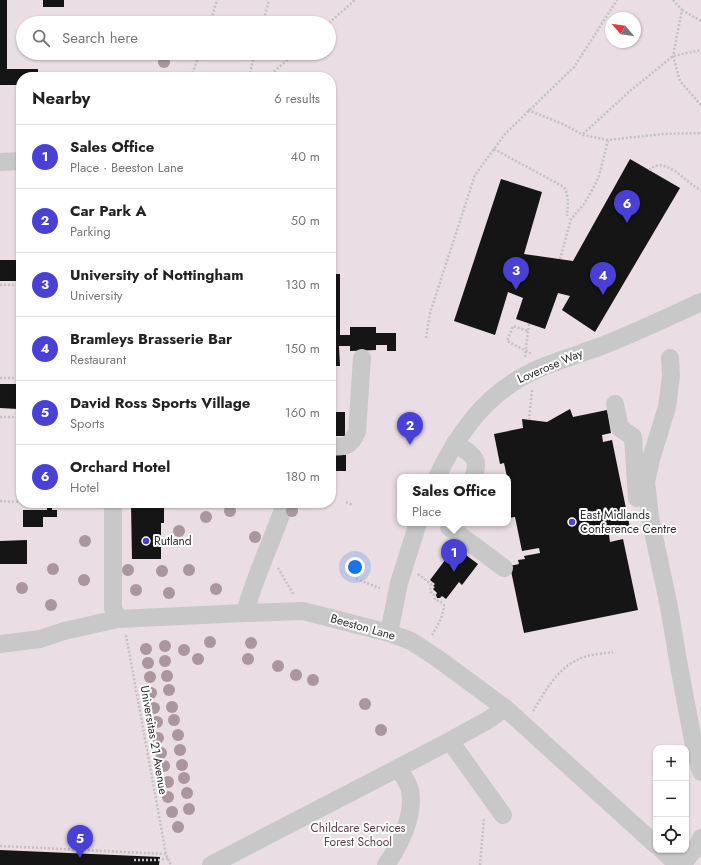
<!DOCTYPE html>
<html lang="en">
<head>
<meta charset="utf-8">
<style>
  body { margin:0; font-family:Jost,sans-serif; background:#f2f2f2; color:#222 }
  .controls { position:absolute; right:12px; bottom:12px; display:grid; overflow:hidden; border-radius:8px; box-shadow:0 1px 3px #0004 }
  .controls button { width:36px; height:36px; display:grid; place-items:center; padding:0; border:0; border-bottom:1px solid #e0e0e0; background:#fff; color:#222; font:20px sans-serif }
  .compass { position:absolute; left:605px; top:12px; width:36px; height:36px; border-radius:50%; background:#fff; box-shadow:0 1px 3px #0004; rotate:299deg }
  .you { position:absolute; left:355px; top:567px; width:14px; height:14px; margin:-10px; border:3px solid #fff; border-radius:50%; background:#1a73e8; box-shadow:0 0 0 6px #1a73e833 }
  .badge { display:grid; place-items:center; width:26px; height:26px; border-radius:50%; background:#4941d5; color:#fff; font-size:13px; font-weight:700 }
  .pin { position:absolute; translate:-50% -33px; filter:drop-shadow(0 1px 2px #0008) }
  .pin::after { content:''; position:absolute; top:21px; width:14px; height:12px; background:inherit; clip-path:polygon(0 0,100% 0,50% 100%) }
  .popup { position:absolute; left:397px; top:474px; width:114px; height:52px; box-sizing:border-box; display:grid; place-content:center; border-radius:8px; background:#fff; filter:drop-shadow(0 1px 3px #0005); font-size:13px; white-space:nowrap; color:#767676 }
  .popup b { font-size:15px; color:#222 }
  .popup::after { content:''; position:absolute; left:50%; top:100%; margin-left:-8px; border:8px solid transparent; border-top-color:#fff }
  .list { margin:0; padding:0; list-style:none }
  h2 { display:flex; justify-content:space-between; align-items:center; height:52px; margin:0; padding:0 16px; font-size:17px }
  h2 small { font-size:13px; font-weight:400; color:#767676 }
  .list li { display:grid; grid-template-columns:26px 1fr auto; gap:12px; align-items:center; box-sizing:border-box; height:64px; padding:0 16px; border-top:1px solid #e0e0e0 }
  .list b { display:block; font-size:15px; white-space:nowrap }
  .list p { margin:0; font-size:13px; white-space:nowrap; color:#767676 }
  .list em { font-size:13px; font-style:normal; color:#767676 }
  .icon { flex:none; width:22px; height:22px; fill:none; stroke:currentColor; stroke-width:2; stroke-linecap:round; stroke-linejoin:round }
  .map { position:relative; flex:none; width:701px; height:865px; overflow:hidden }
  .search { position:absolute; background:#fff; box-shadow:0 1px 3px #0004; left:16px; top:16px; width:320px; height:44px; display:flex; align-items:center; gap:10px; box-sizing:border-box; padding:0 14px; border-radius:22px; color:#767676; font-size:15px }
  .panel { position:absolute; background:#fff; box-shadow:0 1px 3px #0004; left:16px; top:72px; width:320px; height:436px; border-radius:16px }
  .map>svg:first-child { display:block }
</style>
</head>
<body>
<div class="map">
<svg width="701" height="865" viewBox="0 0 701 865">
  <rect width="100%" height="100%" fill="#fff"/>
  <path fill="#eadde3" fill-rule="evenodd" d="M0 0H701V865H0ZM611 18H635V42H611ZM23 23H329V53H23ZM21 77H331V503H21ZM400 477H508V523H400ZM656 748H686V850H656Z"/>
  <path fill="#151515" d="M0 0H7V69H38V77H21V85H0Z
    M43 0H64V7H43Z
    M630 159 680 188 595 332 562 310 570 296 558 293 545 329 516 319 523 298 508 292 495 335 454 321 501 179 542 192 524 254 573 261Z
    M0 260H21V281H0Z
    M331 274H340V335H350V327H376V333H396V351H387V345H376V350L350 351V346H339L340 366H331Z
    M331 382H334V412H345V436H331Z
    M0 384H21V410H18V409L0 408Z
    M570 409 573 417 607 410 611 433 602 435 603 442 612 440 630 528 614 531 613 526 608 527 610 542 623 539 638 610 524 633 510 566 519 564 518 560 525 559 524 556 540 553 539 548 522 551 515 517 508 518V497L511 496 508 477H507L504 463 500 464 494 434 523 428 522 419 547 422Z
    M331 455H346V471H331Z
    M131 503H161V507H164V523H161V559H132Z
    M47 505H52V510H57V517H43V527H23V510H47Z
    M27 540V564H0V541Z
    M455 547 478 564 462 585 459 582 446 599 442 596 440 598H437L436 595 437 593 433 589 435 587 433 586 435 584 430 580Z
    M0 850 160 857 159 865H0Z"/>
  <g fill="none" stroke-linecap="round" stroke-linejoin="round">
    <path stroke="#c2c2c2" stroke-width="2.5" stroke-dasharray="2 2" stroke-linecap="butt" d="M673 0 682 10 673 56 680 81 701 105
      M682 10 701 21
      M210 23 217 0
      M263 23 269 0
      M329 23 355 0
      M191 77 200 53
      M249 77 255 53
      M268 77 295 53
      M528 110 565 125 583 135 608 140 662 134 701 133
      M583 134 630 91 673 56 701 50
      M494 149 564 187C569 196 568 206 567 216
      M649 170C666 154 686 184 701 190
      M560 259 571 219 584 204 594 187 599 176 608 140
      M0 285H21
      M529 324 528 331 513 326 507 341 532 354
      M426 338 430 313 475 175 505 134 574 67 617 0
      M525 357 528 331
      M0 378H21
      M0 417H21
      M529 420 532 390
      M0 501 21 502
      M346 502 353 505
      M55 503V506L96 504
      M278 568 294 595
      M418 574 431 584 430 591 434 595 435 600 440 601 444 605C443 617 438 625 432 635
      M356 579 380 588
      M126 635 166 854 171 865
      M533 711C544 693 557 669 577 660 588 654 602 654 613 652
      M0 846 166 854
      M134 860H160L168 858
      M480 865 484 818"/>
    <path stroke="#c8c8c8" stroke-width="18" d="M0 162 21 161
      M670 358 671 376 667 407 651 459 646 482 650 517 669 607 679 666 694 746 701 772
      M615 404 620 428 633 437 637 498
      M455 443C470 454 482 457 473 477
      M331 446C346 448 351 445 357 432L362 358
      M437 477C455 439 480 402 517 380 543 364 575 356 604 345 637 332 669 317 701 302
      M113 503V608L118 619
      M449 527 504 568
      M245 613C255 575 273 540 285 503
      M389 633 399 583 418 523
      M0 644 40 639 64 631 118 619 245 613 303 611 389 633 411 641 437 658 505 708 656 845
      M450 741 503 815
      M662 850 678 865
      M211 865 450 741 488 720 505 708
      M386 865C400 845 415 815 410 790 408 782 402 774 398 768
      M682 865 699 843 701 838"/>
  </g>
  <g fill="#ab969d">
    <circle cx="164" cy="62" r="6"/>
    <circle cx="230" cy="511" r="6"/>
    <circle cx="292" cy="511" r="6"/>
    <circle cx="206" cy="517" r="6"/>
    <circle cx="179" cy="531" r="6"/>
    <circle cx="255" cy="537" r="6"/>
    <circle cx="85" cy="541" r="6"/>
    <circle cx="53" cy="569" r="6"/>
    <circle cx="128" cy="570" r="6"/>
    <circle cx="189" cy="570" r="6"/>
    <circle cx="162" cy="571" r="6"/>
    <circle cx="84" cy="580" r="6"/>
    <circle cx="22" cy="588" r="6"/>
    <circle cx="216" cy="589" r="6"/>
    <circle cx="136" cy="590" r="6"/>
    <circle cx="169" cy="593" r="6"/>
    <circle cx="51" cy="605" r="6"/>
    <circle cx="210" cy="642" r="6"/>
    <circle cx="251" cy="643" r="6"/>
    <circle cx="165" cy="646" r="6"/>
    <circle cx="146" cy="649" r="6"/>
    <circle cx="184" cy="650" r="6"/>
    <circle cx="198" cy="659" r="6"/>
    <circle cx="248" cy="659" r="6"/>
    <circle cx="165" cy="661" r="6"/>
    <circle cx="148" cy="663" r="6"/>
    <circle cx="278" cy="666" r="6"/>
    <circle cx="296" cy="675" r="6"/>
    <circle cx="167" cy="676" r="6"/>
    <circle cx="150" cy="677" r="6"/>
    <circle cx="313" cy="680" r="6"/>
    <circle cx="169" cy="690" r="6"/>
    <circle cx="151" cy="693" r="6"/>
    <circle cx="365" cy="704" r="6"/>
    <circle cx="172" cy="707" r="6"/>
    <circle cx="154" cy="708" r="6"/>
    <circle cx="174" cy="720" r="6"/>
    <circle cx="157" cy="722" r="6"/>
    <circle cx="381" cy="730" r="6"/>
    <circle cx="178" cy="735" r="6"/>
    <circle cx="158" cy="738" r="6"/>
    <circle cx="180" cy="750" r="6"/>
    <circle cx="161" cy="753" r="6"/>
    <circle cx="182" cy="765" r="6"/>
    <circle cx="164" cy="766" r="6"/>
    <circle cx="184" cy="778" r="6"/>
    <circle cx="168" cy="782" r="6"/>
    <circle cx="187" cy="793" r="6"/>
    <circle cx="168" cy="797" r="6"/>
    <circle cx="189" cy="809" r="6"/>
    <circle cx="172" cy="812" r="6"/>
    <circle cx="178" cy="827" r="6"/>
  </g>
  <g fill="#4941d5" stroke="#fff" stroke-width="1.5">
    <circle cx="572" cy="522" r="4"/>
    <circle cx="146" cy="541" r="4"/>
  </g>
  <g text-anchor="middle" dominant-baseline="central" stroke-width="4" stroke-linejoin="round" paint-order="stroke">
    <g font-size="12" fill="#2e2e2e" stroke="#fff">
      <text transform="translate(550 366) rotate(-23)">Loverose Way</text>
      <text transform="translate(363 627) rotate(16)">Beeston Lane</text>
      <text transform="translate(154 740) rotate(80)">Universitas 21 Avenue</text>
    </g>
    <g font-size="12" fill="#2e2e2e" stroke="#fff" text-anchor="start">
      <text x="580" y="515">East Midlands<tspan x="580" dy="14">Conference Centre</tspan></text>
      <text x="154" y="541">Rutland</text>
    </g>
    <g font-size="12" fill="#66404d" stroke="#fff">
      <text x="358" y="828">Childcare Services<tspan x="358" dy="14">Forest School</tspan></text>
    </g>
  </g>
</svg>
<div class="controls">
<button>+</button>
<button>−</button>
<button><svg class="icon" aria-label="locate" viewBox="0 0 24 24"><circle cx="12" cy="12" r="6"/><path d="M12 2v4M12 18v4M2 12h4M18 12h4"/></svg></button>
</div>
<svg class="compass" viewBox="-18 -18 36 36"><path d="M0-13l5 13h-10z" fill="#e53935"/><path d="M0 13l5-13h-10z" fill="#767676"/></svg>
<div class="you"></div>
<div class="pin badge" style="left:454px;top:572px">1</div>
<div class="popup"><b>Sales Office</b>Place</div>
<div class="pin badge" style="left:410px;top:445px">2</div>
<div class="pin badge" style="left:516px;top:290px">3</div>
<div class="pin badge" style="left:603px;top:295px">4</div>
<div class="pin badge" style="left:80px;top:858px">5</div>
<div class="pin badge" style="left:627px;top:223px">6</div>
<div class="search"><svg class="icon" aria-label="search" viewBox="0 0 24 24"><circle cx="10" cy="10" r="6"/><path d="M15 15l6 6"/></svg>Search here</div>
<section class="panel">
<h2>Nearby<small>6 results</small></h2>
<ul class="list">
<li><span class="badge">1</span><div><b>Sales Office</b><p>Place · Beeston Lane</p></div><em>40 m</em></li>
<li><span class="badge">2</span><div><b>Car Park A</b><p>Parking</p></div><em>50 m</em></li>
<li><span class="badge">3</span><div><b>University of Nottingham</b><p>University</p></div><em>130 m</em></li>
<li><span class="badge">4</span><div><b>Bramleys Brasserie Bar</b><p>Restaurant</p></div><em>150 m</em></li>
<li><span class="badge">5</span><div><b>David Ross Sports Village</b><p>Sports</p></div><em>160 m</em></li>
<li><span class="badge">6</span><div><b>Orchard Hotel</b><p>Hotel</p></div><em>180 m</em></li>
</ul>
</section>
</div>
</body>
</html>
